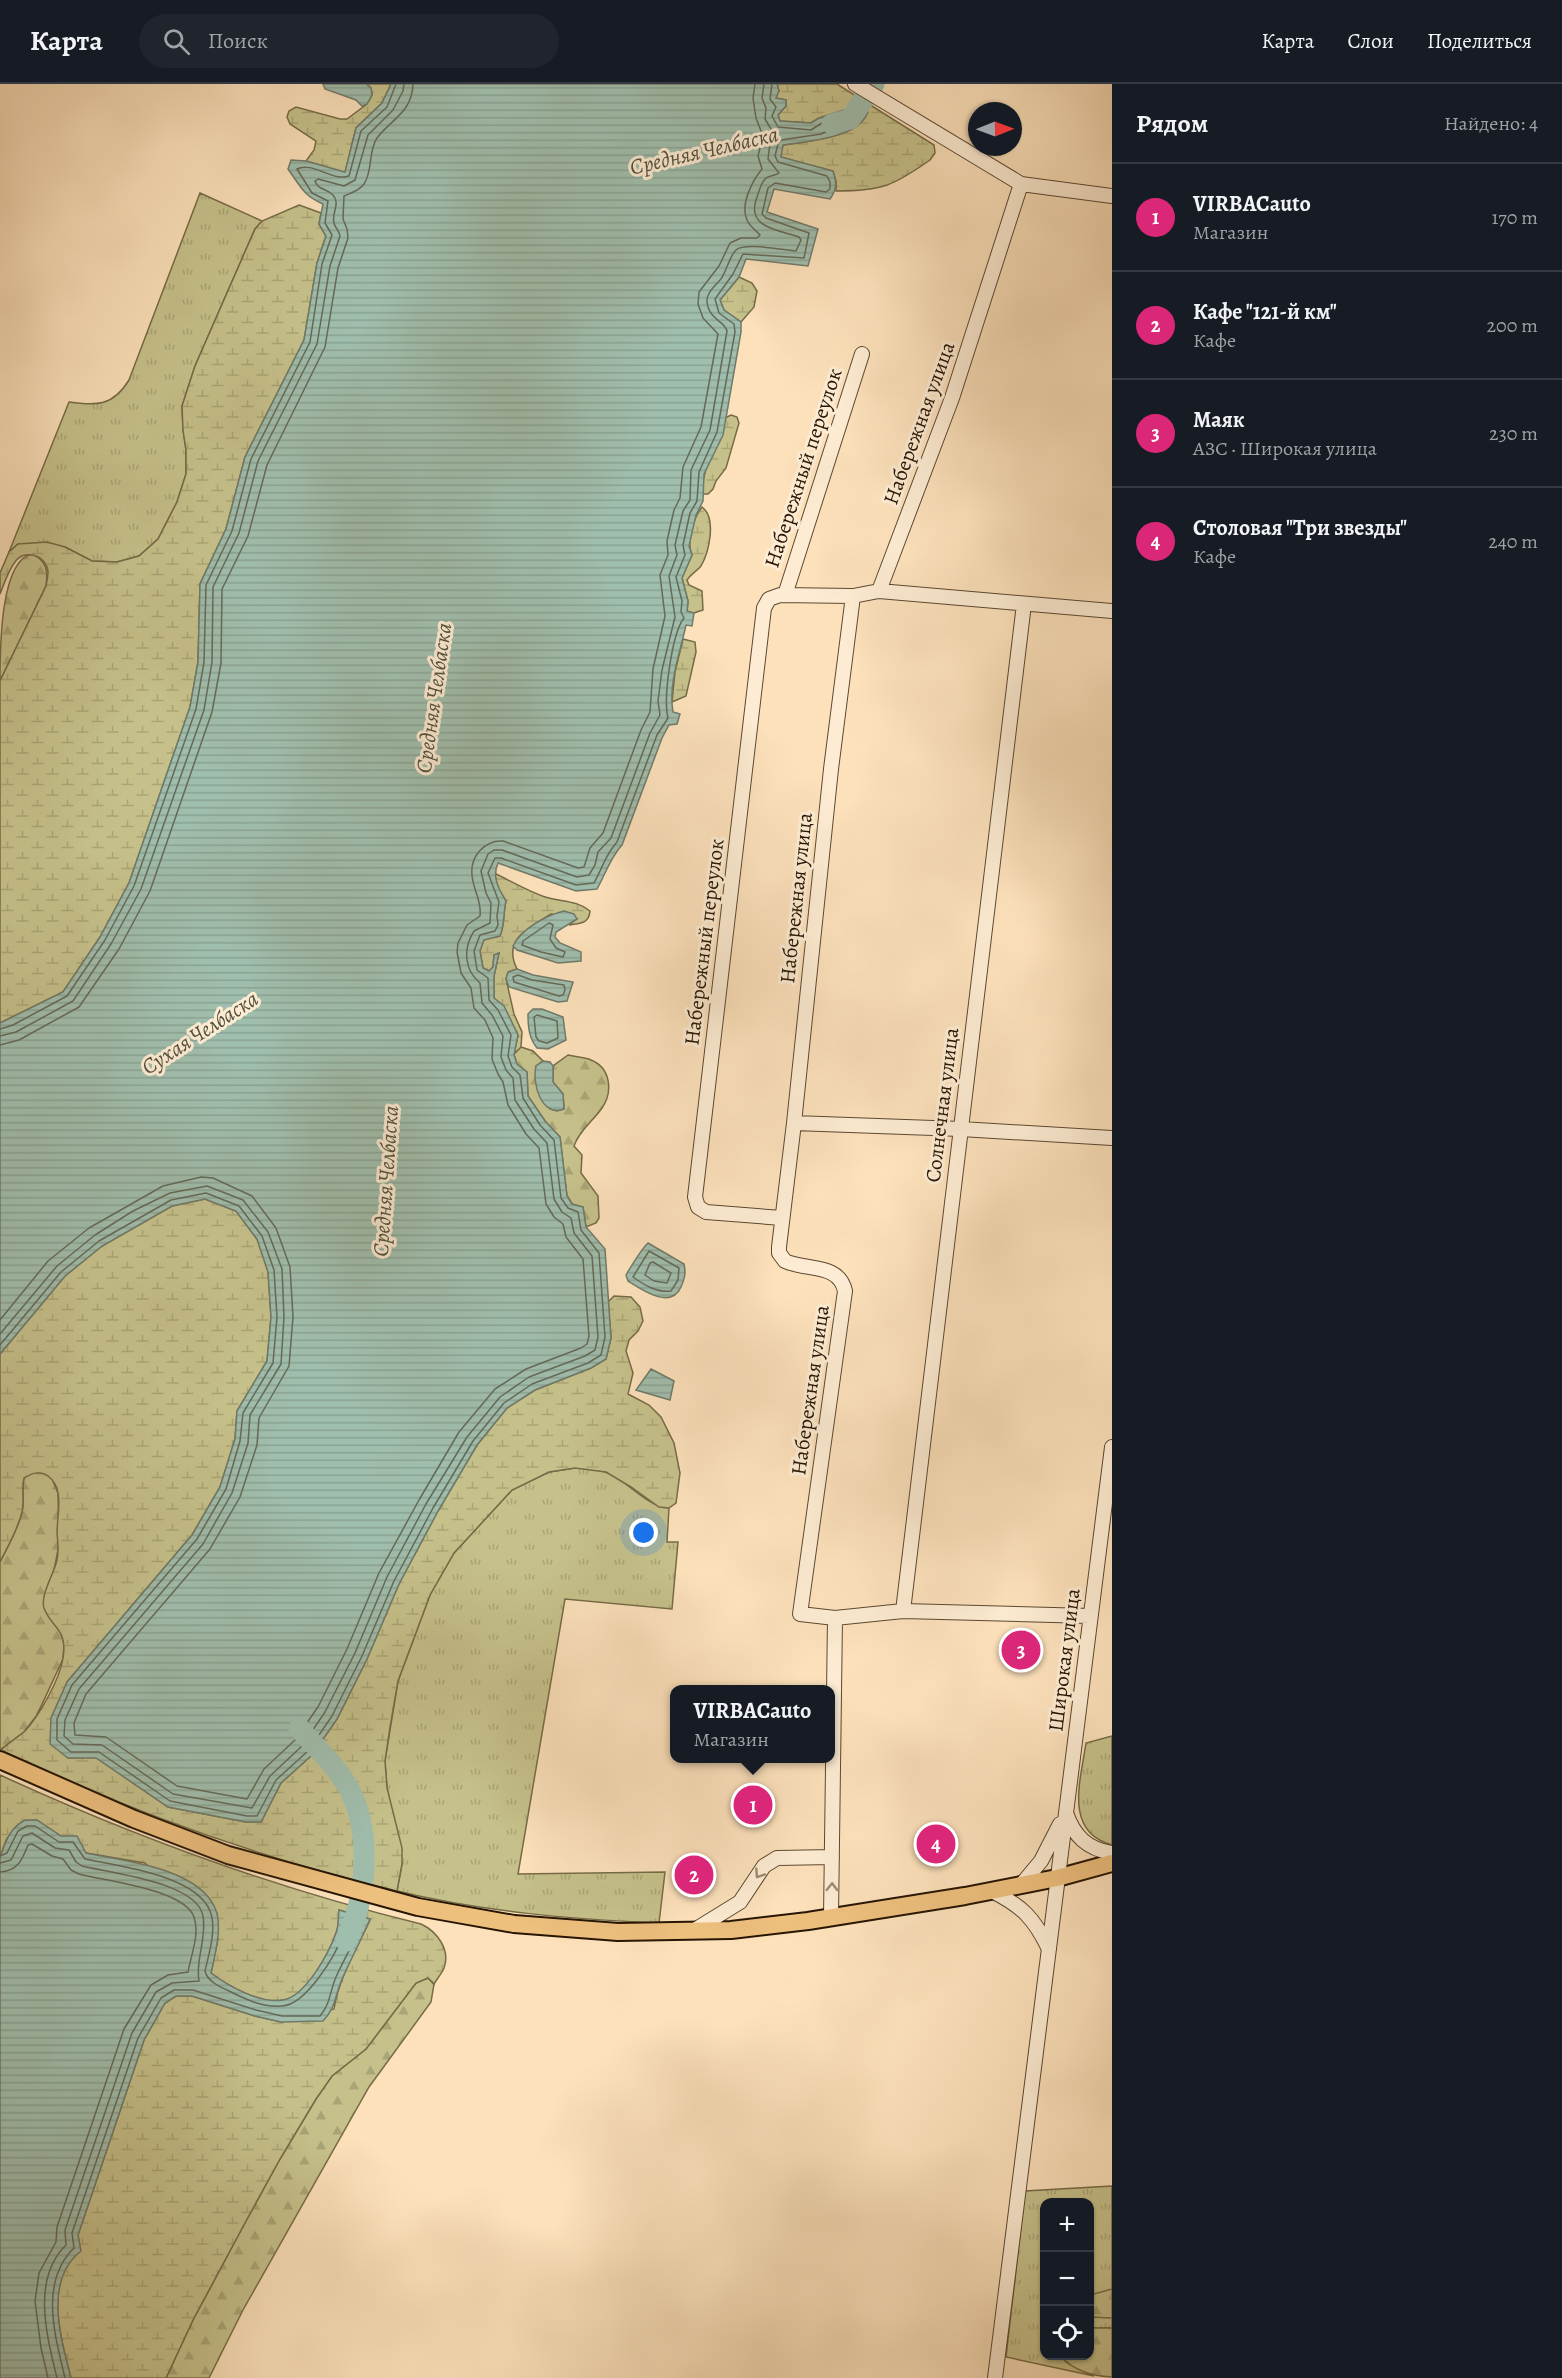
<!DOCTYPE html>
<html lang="ru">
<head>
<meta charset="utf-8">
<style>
  body { margin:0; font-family:Alegreya,serif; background:#20242c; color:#f1f3f6 }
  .controls { position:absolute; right:18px; bottom:18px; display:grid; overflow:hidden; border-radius:12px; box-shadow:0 2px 4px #0004 }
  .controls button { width:54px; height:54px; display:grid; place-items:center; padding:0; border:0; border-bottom:2px solid #363941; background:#171b24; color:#f1f3f6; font:30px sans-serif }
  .compass { position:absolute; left:968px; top:18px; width:54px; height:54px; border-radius:50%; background:#171b24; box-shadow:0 2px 4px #0004; rotate:89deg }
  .you { position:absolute; left:644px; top:1449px; width:21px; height:21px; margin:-15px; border:4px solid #fff; border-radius:50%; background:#1a73e8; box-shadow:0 0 0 9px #1a73e833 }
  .badge { display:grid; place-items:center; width:39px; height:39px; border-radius:50%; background:#db2777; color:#fff; font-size:20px; font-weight:700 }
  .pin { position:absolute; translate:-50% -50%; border:3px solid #fff; box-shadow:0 2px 6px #0006 }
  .popup { position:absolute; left:670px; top:1601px; width:165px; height:78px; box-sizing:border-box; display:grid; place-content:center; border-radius:12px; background:#171b24; filter:drop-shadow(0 2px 4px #0005); font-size:20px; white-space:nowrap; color:#9ea1a6 }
  .popup b { font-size:22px; color:#f1f3f6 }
  .popup::after { content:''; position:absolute; left:50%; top:100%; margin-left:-12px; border:12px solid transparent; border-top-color:#171b24 }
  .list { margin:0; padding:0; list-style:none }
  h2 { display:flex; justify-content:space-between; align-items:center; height:78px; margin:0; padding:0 24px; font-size:26px }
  h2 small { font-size:20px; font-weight:400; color:#9ea1a6 }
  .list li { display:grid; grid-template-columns:39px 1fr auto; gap:18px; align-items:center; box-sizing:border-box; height:108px; padding:0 24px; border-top:2px solid #363941 }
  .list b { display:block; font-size:22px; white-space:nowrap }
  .list p { margin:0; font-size:20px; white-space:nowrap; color:#9ea1a6 }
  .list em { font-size:20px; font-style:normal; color:#9ea1a6 }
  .icon { flex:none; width:33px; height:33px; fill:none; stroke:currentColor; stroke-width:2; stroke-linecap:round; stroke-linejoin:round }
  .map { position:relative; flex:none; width:1112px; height:2294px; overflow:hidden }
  header { display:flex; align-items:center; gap:36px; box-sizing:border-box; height:84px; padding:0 30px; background:#171b24; border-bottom:2px solid #363941 }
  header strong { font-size:28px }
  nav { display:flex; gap:33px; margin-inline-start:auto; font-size:21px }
  .search { width:420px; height:54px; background:#20242c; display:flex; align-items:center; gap:15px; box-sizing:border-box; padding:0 21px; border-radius:33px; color:#9ea1a6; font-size:22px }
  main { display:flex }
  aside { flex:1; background:#171b24 }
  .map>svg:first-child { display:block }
</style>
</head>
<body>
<header>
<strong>Карта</strong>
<div class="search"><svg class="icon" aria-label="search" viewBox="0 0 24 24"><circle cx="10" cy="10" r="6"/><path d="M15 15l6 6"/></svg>Поиск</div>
<nav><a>Карта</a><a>Слои</a><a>Поделиться</a></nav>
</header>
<main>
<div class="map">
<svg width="1112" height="2294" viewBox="0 0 1112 2294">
  <defs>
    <pattern id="grass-tufts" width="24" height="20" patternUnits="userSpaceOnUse" patternTransform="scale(1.5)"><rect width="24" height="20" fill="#c6c18b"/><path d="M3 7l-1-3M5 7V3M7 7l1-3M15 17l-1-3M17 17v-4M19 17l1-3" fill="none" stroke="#aaa576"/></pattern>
    <pattern id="forest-firs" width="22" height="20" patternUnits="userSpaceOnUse" patternTransform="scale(1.5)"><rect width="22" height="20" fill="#c6c18b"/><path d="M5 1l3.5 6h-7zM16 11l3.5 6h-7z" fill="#aaa576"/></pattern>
    <pattern id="wetland-marsh" width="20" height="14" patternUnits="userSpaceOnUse" patternTransform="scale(1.5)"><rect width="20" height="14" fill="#c6c18b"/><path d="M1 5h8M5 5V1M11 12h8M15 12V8" fill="none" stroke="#aaa576"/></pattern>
    <pattern id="water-rules" width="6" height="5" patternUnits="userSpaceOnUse" patternTransform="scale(1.5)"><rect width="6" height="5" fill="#a0bead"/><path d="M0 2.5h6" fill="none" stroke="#8aa293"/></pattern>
  </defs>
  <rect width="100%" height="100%" fill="#fce1bb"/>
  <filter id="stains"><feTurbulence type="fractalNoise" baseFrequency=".00333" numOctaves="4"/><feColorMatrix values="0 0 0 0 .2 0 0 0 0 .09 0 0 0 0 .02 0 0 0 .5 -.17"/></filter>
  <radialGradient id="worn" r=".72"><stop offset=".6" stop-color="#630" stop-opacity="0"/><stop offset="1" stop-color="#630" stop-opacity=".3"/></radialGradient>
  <path fill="url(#grass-tufts)" stroke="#766b47" stroke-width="1.5" d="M200 109 262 137 255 145 195 282 182 322 183 346 186 366V390L177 418 158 455 139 472 117 478 92 477 65 463 18 460 9 468 69 318C97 322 113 322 129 296Z
    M575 1384C585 1385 598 1385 608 1389 629 1398 646 1422 669 1424L667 1458H678L672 1525 565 1515 518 1790 665 1788 659 1839C570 1835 484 1828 397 1807L402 1780 387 1704 385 1677 398 1597 430 1511 454 1469 512 1406 549 1388Z
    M1112 1652V1761C1063 1748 1081 1695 1086 1659Z
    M1112 2102V2244H1090V2118H1044V2272H1060L1069 2280 1094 2292 1006 2273 1025 2107Z"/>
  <path fill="url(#forest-firs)" stroke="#766b47" stroke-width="1.5" d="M33 470C47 478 48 486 46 502L0 597C0 565 0 474 33 470Z
    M521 963 533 967 543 977 536 982 550 1025 557 1027 564 1025 563 1010 553 998V982L568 971C575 973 584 973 591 976 611 984 613 1008 602 1024 593 1037 579 1047 574 1062L582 1071 581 1089 598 1112 599 1134 596 1139 586 1143 583 1123 572 1120 567 1112 560 1053 545 1037 528 1012 527 988 517 980 514 970Z
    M44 1388 52 1395 58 1409 59 1461 53 1491 52 1535 60 1546 64 1560 63 1575 37 1631 24 1648 0 1666V1478C8 1462 18 1445 22 1428 25 1416 21 1406 24 1394L32 1389Z
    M428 1894 434 1900 431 1918 369 2003 243 2226 209 2294H166L193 2236 246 2137 280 2075 316 2015 332 1992 366 1965 416 1899Z
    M1112 2205V2234L1090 2233V2211Z
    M1090 2244H1112V2293C1091 2292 1075 2287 1060 2272H1090Z"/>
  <path fill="url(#wetland-marsh)" stroke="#766b47" stroke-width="1.5" d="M366 0H391L382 19 356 44 345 89 306 77 314 66 316 57 290 40 287 33 289 27 296 23 340 35H347L367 20 372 11 371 4Z
    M777 0H837L934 61 935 69 930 76C893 102 882 107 836 107V97L833 87 780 73 783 61C806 58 859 53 867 28L819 34 811 39 780 37 778 31 786 22V16L775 14 779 7Z
    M299 121 321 129 319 140 326 152 317 179 304 256 245 373 226 445 200 500 198 578 190 623 129 799 100 853 63 908 0 939V597L46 502C47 497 48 491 48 487 45 470 24 465 15 478 8 487 4 500 0 510V489L9 468 18 460 47 458 65 463 92 477 117 478 139 472 158 455 177 418 186 390V366L183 346 182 322 195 282 255 145 262 137Z
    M739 193 752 199 757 207 754 223 741 238 724 226 720 216Z
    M731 331 737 333 739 339 726 384 716 397 713 405 708 410H703C700 382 721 360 725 334Z
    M702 423C717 434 709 468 701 482 697 487 691 490 687 496L689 501 702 507 703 526 694 529 687 528 688 517 682 494 692 471C686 457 693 435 702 423Z
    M683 555 695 558 696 568 686 612 672 618 675 588Z
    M494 789C511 797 527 807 545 813 561 818 577 816 590 827 589 840 580 839 569 841L577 835 551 830C529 844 502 855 517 885L508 888 506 895 514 930 522 948 521 963 514 970 518 951 504 923 494 914V892L499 869 494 871 493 883 489 887 483 884 480 867 484 855 500 852C505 840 503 829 506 817L499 806Z
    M205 1115 236 1127 257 1155 268 1187 271 1233 267 1277 237 1327 235 1355 220 1403 192 1451 67 1598 68 1674 96 1673 168 1723 246 1738H261L281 1699 312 1671 337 1635 367 1575 399 1500 438 1427 477 1361 507 1324 535 1306 591 1284 606 1275 611 1254 608 1218 614 1212 631 1213 640 1223 643 1237 638 1247 629 1256 626 1267 633 1289 628 1310 649 1321 661 1333 674 1359 680 1389 676 1419 669 1424 659 1423 631 1403 606 1388 575 1384 549 1388 512 1406 454 1469 430 1511 398 1597 390 1643 385 1677 387 1704 402 1764V1780L397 1807C259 1774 129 1727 0 1667 7 1660 17 1654 25 1647 39 1632 60 1595 63 1574 68 1544 51 1544 44 1524 40 1511 54 1490 57 1476 59 1467 58 1458 57 1449 57 1431 65 1404 48 1392 40 1386 32 1389 24 1394 21 1406 25 1417 22 1428 18 1445 8 1462 0 1478V1270L65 1192 102 1162 172 1122Z
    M0 1691C137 1754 274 1804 421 1840 436 1847 451 1865 444 1884 442 1889 437 1895 434 1900L428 1894 416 1899 366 1965 332 1992 316 2015 280 2075 246 2137 193 2236 166 2294H71C61 2255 43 2197 80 2167L78 2151 144 1956 165 1919 176 1912H192L255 1932 281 1938 334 1925C339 1893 357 1865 370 1836L339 1826C339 1834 339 1842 336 1849 329 1869 306 1913 283 1916 260 1920 228 1902 211 1889L218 1855 145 1779 86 1769 36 1736 7 1754 0 1773Z"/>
  <path fill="url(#water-rules)" stroke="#707a69" stroke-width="1.5" d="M323 0H366L371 4 372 11 367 20 362 22 356 16 325 5Z
    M391 0H777L779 7 776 14 786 16V22L778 31 780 37 811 39 819 34 844 26 864 25 868 28C858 55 807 57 783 61L781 73 833 87C837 99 837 105 830 115L774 105 767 128 818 145 808 182 746 175 739 193 720 216 724 226 741 238V248L723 351 704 390 703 417 696 431 689 462 692 471 682 494 688 517 687 527 694 529 692 542 686 541C680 569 668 600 673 628L680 630 677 640 669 641 662 654 622 761C610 774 606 789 597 805L576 807 498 779C492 793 498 804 506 817 503 829 505 840 500 852L484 856 480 867 483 884 489 887 493 883 494 871 499 869 494 892V914L504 922 518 951 514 971 517 980 527 988 528 1012 545 1037 560 1053 567 1112 572 1120 583 1123 586 1143 605 1165 611 1254 606 1275 591 1284 535 1306 507 1324 477 1361 438 1427 399 1500 367 1575 337 1635 312 1671 281 1699 261 1738H246L168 1723 96 1674H68L50 1660 51 1634 67 1598 192 1451 220 1403 235 1355 237 1327 267 1277 271 1233 268 1188 257 1155 236 1127 205 1115 172 1122 102 1162 65 1192 0 1270V939L63 908 100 853 129 799 190 623 198 578 200 500 226 445 245 373 304 256 317 179 326 152 319 140 323 120C303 111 301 103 288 85L291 76 306 77 345 88 356 44 382 19Z
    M564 827 574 830 577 835 556 848 555 853 560 859 581 868V877L558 879 517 866 513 862C521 845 547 831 564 827Z
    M517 885 533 891 573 898 567 917 558 918 509 903 506 895 508 888Z
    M533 925H542L563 933 566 956 548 965 537 964C529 954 528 943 528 930Z
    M543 977 550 978 553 982V998L563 1010 564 1025C541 1033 532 1000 536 982Z
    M648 1159 684 1180C686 1189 685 1194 681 1203 671 1226 642 1206 628 1197L626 1191C630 1184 643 1163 648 1159Z
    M651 1285 674 1297 670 1316 636 1306Z
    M25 1736H37L61 1752H77L86 1769C124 1777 198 1784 215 1824 223 1841 215 1871 211 1889 228 1902 260 1920 283 1916 305 1913 329 1869 336 1849 339 1842 338 1833 339 1826L370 1835C361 1856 351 1875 342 1895 334 1913 337 1922 323 1937L281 1938 255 1932 192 1912H176L165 1919 144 1956 78 2151 81 2167C43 2197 61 2255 71 2294H0V1773C6 1757 9 1745 25 1736Z"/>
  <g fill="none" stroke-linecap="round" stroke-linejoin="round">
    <path stroke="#646a58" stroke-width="1.5" d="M549 839 553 841 550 855 556 864 565 868 563 873 541 868 522 861 523 857Z
      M518 891 532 896 564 901 565 906 563 911 559 912 514 898 513 893Z
      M537 931 557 937 558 954 547 959 539 957 536 953 534 933Z
      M0 945 13 941 67 912 105 856 134 802 196 625 204 578 206 501 232 447 251 375 310 258 322 180 332 151 325 139 328 117 312 109 297 85C312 77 333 98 349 92L361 47 387 23 396 0
      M0 952 16 948 73 917 111 860 141 805 204 626 212 578 213 503 239 449 258 377 317 260 330 182 340 152C339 146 335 144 334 139 331 129 341 120 333 111 326 104 318 106 315 97L318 95 344 102 355 96 368 51 393 26 403 7 404 0
      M0 961 19 956 79 923 119 865 150 807 212 628 221 579 222 505 248 452 267 381 325 263 338 184 348 154 347 145 343 135 344 112C351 109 359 107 364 100 373 87 368 67 377 54 391 35 412 29 413 0
      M649 1167 679 1184 678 1196 671 1207C657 1209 644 1201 633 1193Z
      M653 1178 671 1189 667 1199 654 1197 645 1191 650 1179Z
      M0 1236 48 1177 89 1144 163 1102 201 1093 213 1094 252 1112 276 1144 290 1183 293 1233 289 1282 259 1334 257 1361 240 1413 210 1465 86 1610 74 1639 75 1651 106 1653 177 1702 247 1715 264 1685 295 1656 318 1623 347 1565 379 1489 419 1416 459 1348 495 1305 526 1285 581 1264 587 1260 589 1252 583 1175 566 1153 563 1140 554 1133 546 1120 539 1064 526 1050 508 1021 503 998 498 990 492 975 493 954 485 936 474 924 471 904 461 889 457 868 458 859 467 841 480 832C482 817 473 806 472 791 470 772 485 756 503 757L578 784 584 783 590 764 603 749 641 646 650 628 653 585 665 532 660 491 668 471 667 457 674 426 680 414 683 383 701 343 718 250 703 234 698 220 699 208 719 182 730 159 741 154H757L760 151C756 146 750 143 747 136 740 121 752 97 762 85L758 72 763 52 756 34 753 14 755 0
      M0 1250 57 1182 95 1151 133 1127 170 1109 207 1102 243 1116 268 1148 282 1185 284 1233 281 1280 250 1331 248 1359 232 1409 203 1460 79 1605 65 1636 64 1652 73 1660 102 1661 173 1710 252 1724 270 1692 302 1662 325 1628 355 1569 387 1493 426 1420 467 1353 500 1313 529 1293 585 1272 595 1266 598 1253 592 1172 574 1149 571 1134 562 1128 554 1115 547 1059 534 1045 515 1016 513 994 506 986 501 973 503 952 492 931 482 919 480 899C464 886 463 864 474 847L490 839 491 819 486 809 481 787 488 770 494 766H502L577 793 589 791 595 781 598 768 611 754 650 649 660 631 658 617 662 586 675 533 669 492 677 471 675 461 683 427 690 416 691 386 710 346 727 247C725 237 709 236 707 218 706 209 715 202 721 195 727 186 729 173 736 166 745 158 783 166 796 167L801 156 799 153C779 146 747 144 756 116 759 109 760 99 766 94 771 91 775 92 779 89L768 75 770 59 774 50 765 35 766 24 762 14 764 0
      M0 1261 61 1188 99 1157 171 1116 206 1109 239 1122 262 1152 274 1186 277 1233 273 1279 243 1329 240 1357 226 1405 197 1455 72 1601 57 1635V1656L71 1668H99L170 1717 247 1732H257L276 1696 308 1667 332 1632 362 1572 394 1497 433 1424 473 1357 504 1319 532 1300 588 1279 601 1271 605 1253 599 1169 581 1146 578 1128 568 1124 561 1114 554 1056 540 1041 523 1014 520 991 512 983 508 972 511 951 498 926 489 916 488 894 477 886 474 867 480 851 495 847 498 841 497 832 499 818 488 789 495 774H501L576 801 594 799C604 781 604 773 617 758L657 651 668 634C663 614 672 549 684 534L681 528 682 517 676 493 685 471 683 461 690 429 697 417 699 388 717 348 735 248 734 240 719 229 715 215 733 190 743 170 804 174 809 149 766 134 762 130 768 104 775 99 826 108 830 105V98L827 92 778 78 775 72 778 60 781 56 821 50 852 35 851 32 822 39 811 46 778 43 772 32 776 23 770 15 772 0
      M0 1772 7 1769 18 1747 27 1742H35L59 1758H73L85 1775C117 1782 196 1791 210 1827 217 1845 209 1869 205 1887 207 1897 220 1903 229 1907 245 1915 263 1924 282 1922 306 1921 336 1871 343 1850 344 1845 344 1840 345 1836L359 1838 361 1841C354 1859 344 1875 336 1893 330 1907 330 1921 320 1932H282L256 1926 193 1906H174L161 1914 138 1954 72 2149 74 2164C39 2198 55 2252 65 2294
      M0 1779 11 1776 23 1752 32 1749 55 1764 69 1766 76 1778 82 1782C110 1789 197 1798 203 1832 207 1855 195 1876 199 1897L172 1899 156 1908 132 1949 65 2146 66 2161C31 2195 47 2253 57 2294
      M0 1788C18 1787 22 1776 28 1761L32 1760 52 1772 63 1775 71 1786 79 1790C104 1797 184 1805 194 1833 200 1850 191 1871 188 1888L168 1891 151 1901 124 1945 57 2143 56 2158 39 2189 35 2217 41 2264 48 2294"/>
    <path stroke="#a0bead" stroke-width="21" d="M832 40 850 35 874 0
      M299 1644C315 1663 337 1682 349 1705 372 1749 367 1813 346 1857"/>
    <defs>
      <path id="minor" d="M855 0 1021 100 1112 112
        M1021 100 952 314 879 507 853 512 831 685 794 1039 779 1163V1169L785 1177C807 1187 839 1179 845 1207L800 1530 835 1534 903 1527 1090 1532
        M879 507 1112 527
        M785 511 862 270
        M794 1039 961 1045 1112 1054
        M782 1134 706 1128 698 1123 695 1113 764 524 769 515 780 511 853 512
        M903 1527 1024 520
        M1066 1729C1074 1752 1087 1765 1112 1769
        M1021 1801 1041 1777 1060 1740
        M992 1807C1022 1822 1034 1834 1049 1865
        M831 1833 835 1534
        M693 1847 740 1818 764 1782 777 1774 832 1773
        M995 2294 1112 1363"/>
      <path id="major" d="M0 1676 134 1735 228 1771 418 1823 514 1840 618 1848 731 1846 808 1837 965 1812 1057 1794 1112 1779"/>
    </defs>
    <use href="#minor" stroke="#5c4831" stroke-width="16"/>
    <use href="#major" stroke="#271503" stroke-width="20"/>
    <use href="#minor" stroke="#fdecd3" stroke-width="14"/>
    <use href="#major" stroke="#eec07e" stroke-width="16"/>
  </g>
  <defs><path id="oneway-chevron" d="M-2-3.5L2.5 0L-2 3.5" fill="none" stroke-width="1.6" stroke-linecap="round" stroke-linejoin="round" transform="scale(1.5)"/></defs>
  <g stroke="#9d8b75">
    <use href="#oneway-chevron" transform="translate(759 1790) rotate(124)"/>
    <use href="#oneway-chevron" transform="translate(832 1803) rotate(-89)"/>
  </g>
  <g text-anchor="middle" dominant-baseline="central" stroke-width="6" stroke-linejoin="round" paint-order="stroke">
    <g font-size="21" fill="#271503" stroke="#fdecd3">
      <text transform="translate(919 339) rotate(-70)">Набережная улица</text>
      <text transform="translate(803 384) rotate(-72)">Набережный переулок</text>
      <text transform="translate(796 814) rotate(-84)">Набережная улица</text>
      <text transform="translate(704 858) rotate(-83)">Набережный переулок</text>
      <text transform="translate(942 1021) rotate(-83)">Солнечная улица</text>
      <text transform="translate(810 1306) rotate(-82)">Набережная улица</text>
      <text transform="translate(1064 1576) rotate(-83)">Широкая улица</text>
    </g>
    <g font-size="22" font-style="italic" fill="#51503e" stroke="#fdecd3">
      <text transform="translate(704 67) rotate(-13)">Средняя Челбаска</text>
      <text transform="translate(434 614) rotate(-82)">Средняя Челбаска</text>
      <text transform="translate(200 949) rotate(-33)">Сухая Челбаска</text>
      <text transform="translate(386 1097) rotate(-86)">Средняя Челбаска</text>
    </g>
  </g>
  <rect width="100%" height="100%" filter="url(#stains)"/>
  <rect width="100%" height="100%" fill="url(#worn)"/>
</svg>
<div class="controls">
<button>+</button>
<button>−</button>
<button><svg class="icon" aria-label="locate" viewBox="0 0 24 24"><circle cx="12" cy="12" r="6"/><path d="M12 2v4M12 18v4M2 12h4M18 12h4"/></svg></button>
</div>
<svg class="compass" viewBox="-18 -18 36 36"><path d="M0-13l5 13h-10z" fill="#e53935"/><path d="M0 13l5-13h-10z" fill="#9ea1a6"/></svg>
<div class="you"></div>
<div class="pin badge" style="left:753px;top:1721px">1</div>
<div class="popup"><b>VIRBACauto</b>Магазин</div>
<div class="pin badge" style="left:694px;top:1791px">2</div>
<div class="pin badge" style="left:1021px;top:1566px">3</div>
<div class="pin badge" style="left:936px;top:1760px">4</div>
</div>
<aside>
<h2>Рядом<small>Найдено: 4</small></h2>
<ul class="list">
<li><span class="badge">1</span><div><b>VIRBACauto</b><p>Магазин</p></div><em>170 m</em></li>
<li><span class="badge">2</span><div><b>Кафе &quot;121-й км&quot;</b><p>Кафе</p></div><em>200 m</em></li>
<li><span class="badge">3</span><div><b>Маяк</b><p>АЗС · Широкая улица</p></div><em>230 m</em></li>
<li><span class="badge">4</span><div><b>Столовая &quot;Три звезды&quot;</b><p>Кафе</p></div><em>240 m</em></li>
</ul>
</aside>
</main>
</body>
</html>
